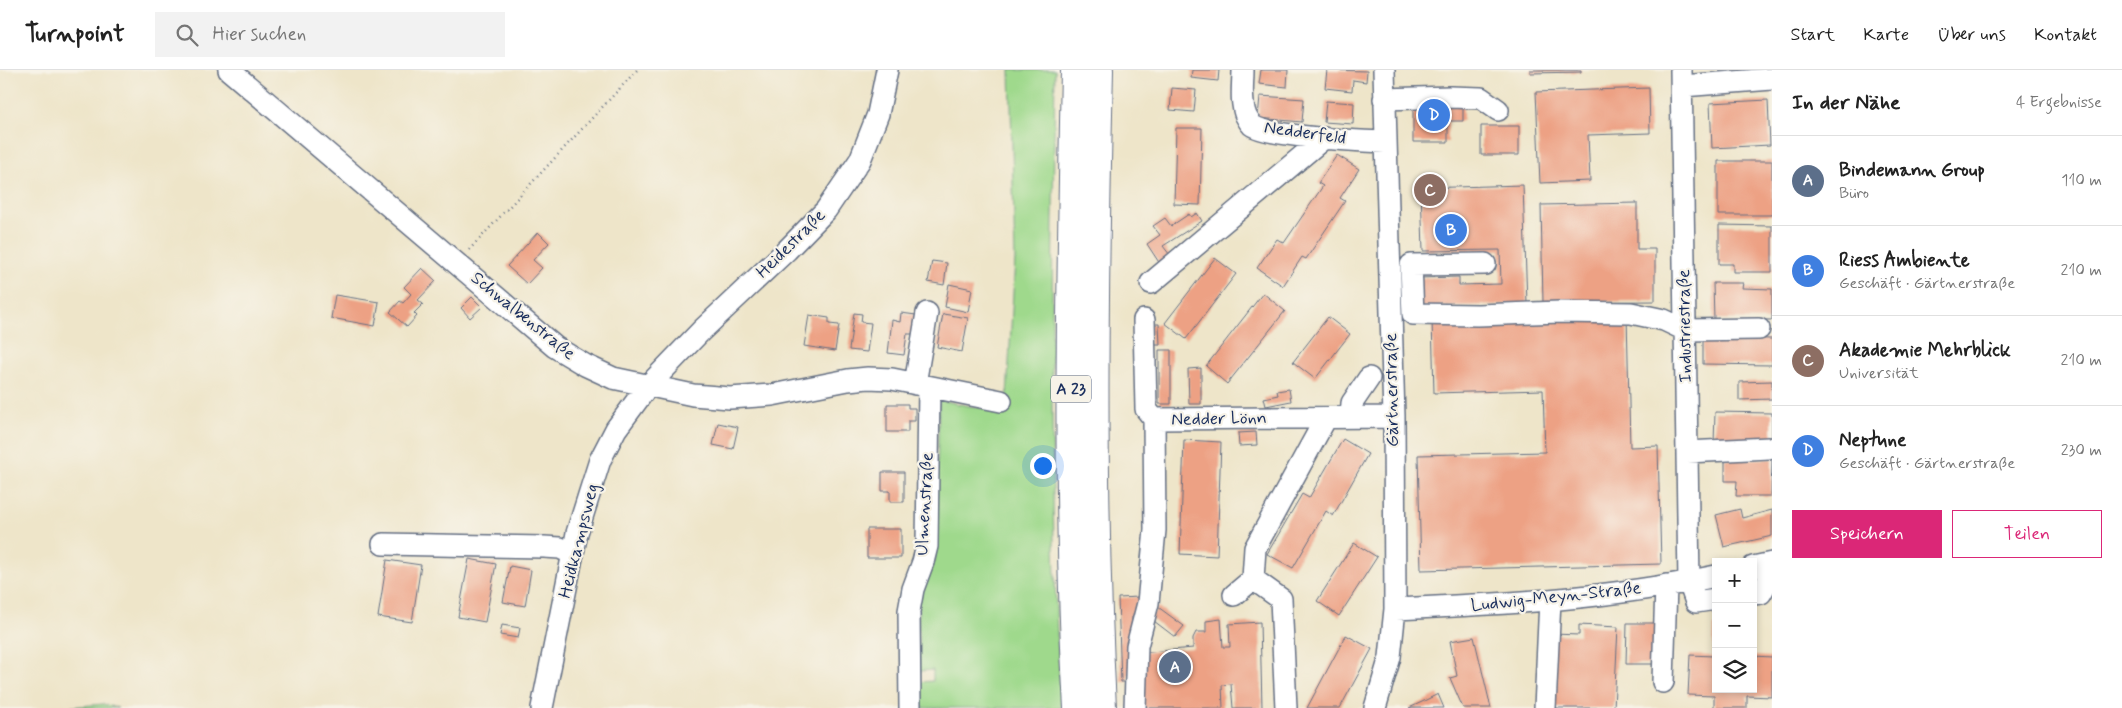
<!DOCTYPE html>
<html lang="de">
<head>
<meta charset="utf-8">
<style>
  body { margin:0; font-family:Mynerve,sans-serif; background:#f2f2f2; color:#222 }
  .controls { position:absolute; right:15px; bottom:15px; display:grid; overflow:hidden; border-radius:0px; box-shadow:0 2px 8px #0003 }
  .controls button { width:45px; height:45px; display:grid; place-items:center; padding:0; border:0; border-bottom:1px solid #e0e0e0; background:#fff; color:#222; font:25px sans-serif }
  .you { position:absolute; left:1042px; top:395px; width:18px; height:18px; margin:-12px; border:4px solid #fff; border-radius:50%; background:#1a73e8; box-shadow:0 0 0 8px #1a73e833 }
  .badge { display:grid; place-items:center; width:32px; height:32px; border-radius:50%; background:#db2777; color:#fff; font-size:16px; font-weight:700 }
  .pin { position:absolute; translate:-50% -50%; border:2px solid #fff; box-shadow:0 1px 5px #0006 }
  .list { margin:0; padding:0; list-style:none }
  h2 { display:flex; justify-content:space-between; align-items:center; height:65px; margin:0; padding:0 20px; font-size:21px }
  h2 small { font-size:16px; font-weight:400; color:#767676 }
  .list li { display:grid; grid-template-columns:32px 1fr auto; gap:15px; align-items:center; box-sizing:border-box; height:90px; padding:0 20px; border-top:1px solid #e0e0e0 }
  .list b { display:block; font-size:19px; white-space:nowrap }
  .list p { margin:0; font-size:16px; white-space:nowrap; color:#767676 }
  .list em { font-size:16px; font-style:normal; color:#767676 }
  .actions { display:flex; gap:10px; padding:15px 20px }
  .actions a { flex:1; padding:11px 0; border:1px solid #db2777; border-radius:0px; text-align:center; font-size:18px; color:#db2777 }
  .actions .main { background:#db2777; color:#fff }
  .icon { flex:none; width:28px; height:28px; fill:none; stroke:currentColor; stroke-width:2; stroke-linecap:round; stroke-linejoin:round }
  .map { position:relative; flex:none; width:1772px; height:638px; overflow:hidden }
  header { display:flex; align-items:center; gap:30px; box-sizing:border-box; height:70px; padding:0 25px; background:#fff; border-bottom:1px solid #e0e0e0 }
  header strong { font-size:24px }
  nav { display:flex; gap:28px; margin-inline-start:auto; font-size:18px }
  .search { width:350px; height:45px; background:#f2f2f2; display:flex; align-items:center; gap:12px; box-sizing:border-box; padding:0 18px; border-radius:0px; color:#767676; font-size:19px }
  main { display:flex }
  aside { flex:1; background:#fff }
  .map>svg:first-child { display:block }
</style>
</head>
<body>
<header>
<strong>Turnpoint</strong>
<div class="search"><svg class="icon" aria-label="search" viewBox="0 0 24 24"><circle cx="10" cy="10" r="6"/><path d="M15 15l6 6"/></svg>Hier suchen</div>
<nav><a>Start</a><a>Karte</a><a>Über uns</a><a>Kontakt</a></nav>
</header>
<main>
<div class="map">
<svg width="1772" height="638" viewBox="0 0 1772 638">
  <rect width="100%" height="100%" fill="#f7f3e8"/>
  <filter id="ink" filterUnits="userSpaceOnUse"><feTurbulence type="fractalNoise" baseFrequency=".02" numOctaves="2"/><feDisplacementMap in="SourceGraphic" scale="10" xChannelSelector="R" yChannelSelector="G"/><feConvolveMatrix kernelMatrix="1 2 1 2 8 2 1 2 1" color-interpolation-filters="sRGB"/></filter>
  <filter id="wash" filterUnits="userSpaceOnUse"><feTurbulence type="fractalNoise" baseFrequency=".0096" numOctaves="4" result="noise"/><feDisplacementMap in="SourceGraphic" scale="20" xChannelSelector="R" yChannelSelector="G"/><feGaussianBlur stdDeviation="1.12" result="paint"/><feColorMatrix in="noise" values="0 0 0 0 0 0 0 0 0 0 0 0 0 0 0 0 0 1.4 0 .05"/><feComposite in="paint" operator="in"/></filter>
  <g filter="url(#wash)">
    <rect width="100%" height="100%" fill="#eee5c9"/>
    <path fill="#9fd98c" stroke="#5d8475" d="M1010 0H1055C1052 212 1048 426 1061 638H920L919 612 933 611V600L919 601 918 532 935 490 939 330 1006 343 1015 189Z
      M103 634 118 638H57Z"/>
    <g id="blocks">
      <path fill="#eda184" d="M1192 0H1219L1218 11 1191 8Z
        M1261 0H1288L1287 17 1259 14Z
        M1327 0 1367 1 1366 12 1353 10 1352 21 1325 18Z
        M1530 0H1581V2L1530 3Z
        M1172 18 1196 20 1194 42 1170 40Z
        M1649 18 1650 63 1588 65 1590 111 1540 113 1536 22Z
        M1260 26 1304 29 1302 52 1258 48Z
        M1768 30 1770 75 1712 78 1710 33Z
        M1326 31 1354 33 1353 54 1324 52Z
        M1413 34H1463V51H1448V72H1413Z
        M1481 56H1519V85H1481Z
        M1176 58H1202L1200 135 1174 134Z
        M1337 85 1359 99 1340 128 1345 131 1306 189 1302 187 1283 216 1257 198 1277 169 1284 173 1323 116 1318 113Z
        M1718 91H1772V145H1718Z
        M1523 115 1527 234 1418 237 1417 208 1459 207V215L1501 214 1500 180 1423 181 1421 118Z
        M1637 133V179H1655V231L1543 232 1541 135Z
        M1197 143 1202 151 1163 176 1173 189 1162 197 1147 174 1160 165 1153 156 1165 148 1171 156 1189 144 1191 147Z
        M1719 155 1772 156V202H1733V194H1719Z
        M538 162 549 173 533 190 542 198 527 214 507 196Z
        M1215 188 1236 204 1186 269 1165 253Z
        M932 191 947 193 944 215 928 212Z
        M422 198 436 211 418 230 423 234 414 243 417 246 407 257 390 242 400 231 403 233 411 224 404 217Z
        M1713 213H1743L1742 218 1772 219V250L1714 249Z
        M949 214 972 219 968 242 945 237Z
        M1263 223 1285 241 1227 314 1206 296Z
        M335 225 379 232 375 256 331 248Z
        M472 227 482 237 470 248 461 238Z
        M854 243 862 244 861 252 871 253 867 282 849 280Z
        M901 243 916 245 913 264H907L904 285 888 283 892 250 900 252Z
        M943 244 968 248 962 282 937 277Z
        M809 245 829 248V254L839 255 835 281 804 276Z
        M1627 245 1630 377 1658 376 1661 494 1421 500 1418 385 1545 382 1543 320 1434 323 1432 250Z
        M1328 247 1350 264 1315 309 1293 292Z
        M1150 254H1159L1160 275H1150Z
        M1703 268 1772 269V295L1703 294Z
        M1159 280H1171V334H1159Z
        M1201 298V334H1189L1188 299Z
        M1772 311V329L1739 330V312Z
        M1289 319 1291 331 1266 336 1264 328 1278 325 1277 321Z
        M887 334H908V338H915V351H908V362H887Z
        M1715 342 1772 343V374L1714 373Z
        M718 353 738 357 733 379 713 375Z
        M1256 362 1257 375 1239 376 1238 363Z
        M1343 369 1368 384 1333 446 1326 441 1293 498 1267 484 1302 424 1309 428Z
        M1184 370 1221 372 1217 486 1180 484Z
        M1725 389H1772L1771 426H1736L1737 411H1725Z
        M882 402H904V432H890V421H882Z
        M1740 439 1742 448 1772 440V466L1724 477 1716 445Z
        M867 459H901V488H867Z
        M1354 473 1377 487 1339 546 1317 531Z
        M469 489 496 494 485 552 458 547Z
        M387 490 421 495 412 552 378 547Z
        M510 496 531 500 525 536 503 532Z
        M1139 527 1140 547H1132L1133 586 1127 612H1121L1118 528Z
        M1158 537 1184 556 1175 567 1150 548Z
        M1221 549 1223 577H1230L1229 554 1260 552 1262 638H1233L1231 614 1222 615 1223 638H1140V583L1193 578V568L1196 562H1206V551Z
        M1627 553H1659V594H1626Z
        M502 555 520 558 518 568 500 565Z
        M1579 555 1618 557 1614 638H1550L1553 564 1579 565Z
        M1714 556H1716V619H1753V586L1772 587V627L1747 626V638H1714V626L1688 625 1690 585 1713 586Z
        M1346 565 1372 579 1340 638H1307Z
        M1474 567 1491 638H1463L1450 608 1457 606 1450 571Z
        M1438 624 1444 638H1409L1422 632Z"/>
    </g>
  </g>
  <g filter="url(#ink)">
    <use href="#blocks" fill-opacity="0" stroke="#656f83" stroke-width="1"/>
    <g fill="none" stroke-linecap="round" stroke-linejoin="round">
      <defs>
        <path id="minor" d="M229 0 555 277 585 295 613 308 693 325 730 328 772 325 848 310 868 308 892 309 1001 331
          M1243 0C1243 14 1240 32 1246 46 1247 48 1250 53 1252 55 1267 67 1361 71 1385 72
          M1681 0 1689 512 1696 532 1716 529
          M1682 16 1772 9
          M1384 29 1450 27 1481 28 1498 40
          M1485 194 1411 195 1413 244 1478 245 1560 242 1631 243 1664 250 1685 260 1759 259
          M1151 213 1324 68
          M1144 250 1146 339 1154 349
          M915 314 927 243
          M1351 347 1352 333 1369 308
          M1687 382 1769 378
          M383 474 544 477 560 478 573 484
          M1753 497 1772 493
          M1253 509 1255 478 1326 348
          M1753 524 1761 523 1772 503
          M1234 525 1253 509 1281 529 1286 638
          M1395 539C1502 534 1610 529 1716 506
          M1663 612 1666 515
          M542 638 577 463 600 390 616 359 647 317 701 261 787 180 826 140 860 90 878 44 887 0
          M910 638 909 541 913 519 923 492 927 476 929 317
          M1135 638 1137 576 1148 533 1155 460 1154 349 1394 347
          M1375 638 1390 587 1395 539 1394 347 1384 0
          M1545 638 1550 530"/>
        <path id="highway" d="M1075 0C1071 213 1066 426 1078 638
          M1099 0C1094 213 1091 426 1102 638"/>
      </defs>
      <use href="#minor" stroke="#656f83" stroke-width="24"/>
      <use href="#highway" stroke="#656f83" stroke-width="30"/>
      <path stroke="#656f83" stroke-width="2.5" stroke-dasharray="1 4" stroke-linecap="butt" d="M469 180 637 0"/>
      <use href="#minor" stroke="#fff" stroke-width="21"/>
      <use href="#highway" stroke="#fff" stroke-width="28"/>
    </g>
  </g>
  <g text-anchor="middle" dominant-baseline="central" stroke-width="4.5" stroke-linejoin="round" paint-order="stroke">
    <rect fill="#f7f3e8" stroke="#5d6a87" stroke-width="1" x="1051" y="305.5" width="40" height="27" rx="4"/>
    <g font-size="16" font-weight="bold" fill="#1b2f5e">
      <text x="1071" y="319">A 23</text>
    </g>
    <g font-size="18" fill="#1b2f5e" stroke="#f7f3e8">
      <text transform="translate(1305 63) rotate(8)">Nedderfeld</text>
      <text transform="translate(791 174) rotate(-45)">Heidestraße</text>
      <text transform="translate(523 246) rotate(39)">Schwalbenstraße</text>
      <text transform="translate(1685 256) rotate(-91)">Industriestraße</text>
      <text transform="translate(1392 320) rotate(-91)">Gärtnerstraße</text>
      <text transform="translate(1219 349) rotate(-1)">Nedder Lönn</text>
      <text transform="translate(925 434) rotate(-87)">Ulmenstraße</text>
      <text transform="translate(579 471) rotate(-76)">Heidkampsweg</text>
      <text transform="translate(1556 527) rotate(-6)">Ludwig-Meyn-Straße</text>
    </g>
  </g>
</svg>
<div class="controls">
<button>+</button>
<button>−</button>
<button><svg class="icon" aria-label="layers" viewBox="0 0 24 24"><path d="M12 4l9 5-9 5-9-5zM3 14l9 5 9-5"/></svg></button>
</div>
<div class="you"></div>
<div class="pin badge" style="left:1175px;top:597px;background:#5c6f8a">A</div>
<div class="pin badge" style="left:1451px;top:160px;background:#3f7fe0">B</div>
<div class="pin badge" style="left:1430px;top:120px;background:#8d6e63">C</div>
<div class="pin badge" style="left:1434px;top:45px;background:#3f7fe0">D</div>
</div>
<aside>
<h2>In der Nähe<small>4 Ergebnisse</small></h2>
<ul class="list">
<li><span class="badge" style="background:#5c6f8a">A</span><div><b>Bindemann Group</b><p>Büro</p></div><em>110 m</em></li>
<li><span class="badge" style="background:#3f7fe0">B</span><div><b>Riess Ambiente</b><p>Geschäft · Gärtnerstraße</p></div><em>210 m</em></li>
<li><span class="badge" style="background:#8d6e63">C</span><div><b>Akademie Mehrblick</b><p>Universität</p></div><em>210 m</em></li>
<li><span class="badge" style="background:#3f7fe0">D</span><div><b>Neptune</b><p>Geschäft · Gärtnerstraße</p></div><em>230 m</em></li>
</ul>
<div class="actions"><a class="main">Speichern</a><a>Teilen</a></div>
</aside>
</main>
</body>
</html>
